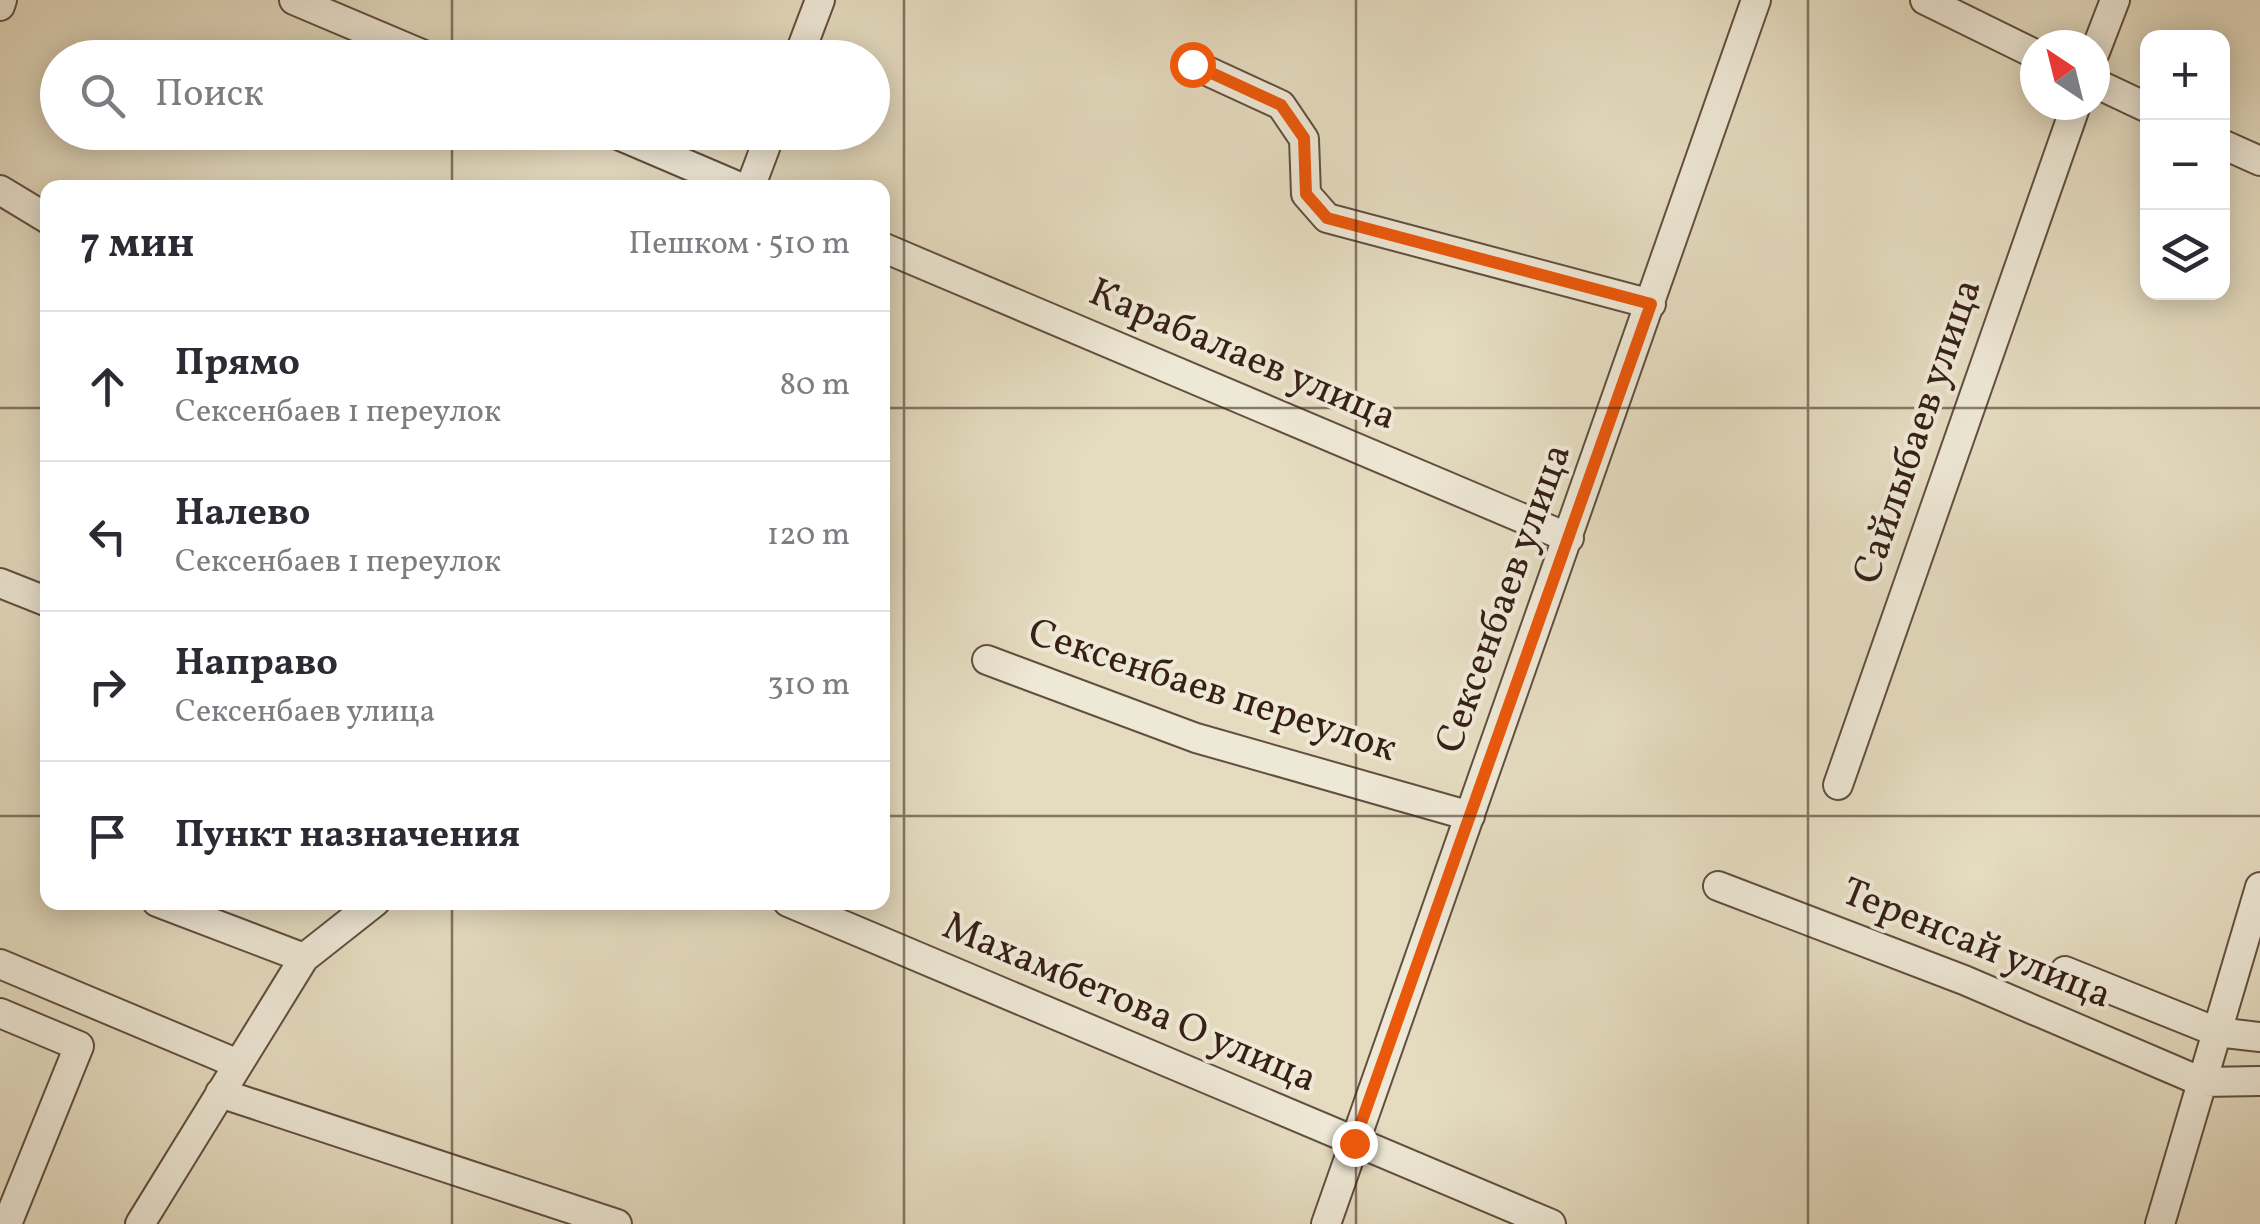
<!DOCTYPE html>
<html lang="ru">
<head>
<meta charset="utf-8">
<style>
  body { margin:0; font-family:Vollkorn,serif; background:#f2f2f3; color:#2b2b33 }
  .controls { position:absolute; right:30px; top:30px; display:grid; overflow:hidden; border-radius:20px; box-shadow:0 5px 25px #0003 }
  .controls button { width:90px; height:90px; display:grid; place-items:center; padding:0; border:0; border-bottom:2px solid #e1e1e2; background:#fff; color:#2b2b33; font:50px sans-serif }
  .compass { position:absolute; left:2020px; top:30px; width:90px; height:90px; border-radius:50%; background:#fff; box-shadow:0 5px 25px #0003; rotate:325deg }
  .stop { position:absolute; width:30px; height:30px; margin:-22px; border:8px solid #ea580c; border-radius:50%; background:#fff }
  .stop.end { background:#ea580c; border-color:#fff; box-shadow:0 2px 10px #0008 }
  .list { margin:0; padding:0; list-style:none }
  h2 { display:flex; justify-content:space-between; align-items:center; height:130px; margin:0; padding:0 40px; font-size:42px }
  h2 small { font-size:32px; font-weight:400; color:#7c7c81 }
  .list li { display:grid; grid-template-columns:65px 1fr auto; gap:30px; align-items:center; box-sizing:border-box; height:150px; padding:0 40px; border-top:2px solid #e1e1e2 }
  .list b { display:block; font-size:38px; white-space:nowrap }
  .list p { margin:0; font-size:32px; white-space:nowrap; color:#7c7c81 }
  .list em { font-size:32px; font-style:normal; color:#7c7c81 }
  .icon { flex:none; width:55px; height:55px; fill:none; stroke:currentColor; stroke-width:2; stroke-linecap:round; stroke-linejoin:round }
  .map { position:relative; flex:none; width:2260px; height:1224px; overflow:hidden }
  .search { position:absolute; background:#fff; box-shadow:0 5px 25px #0003; left:40px; top:40px; width:850px; height:110px; display:flex; align-items:center; gap:25px; box-sizing:border-box; padding:0 35px; border-radius:55px; color:#7c7c81; font-size:38px }
  .panel { position:absolute; background:#fff; box-shadow:0 5px 25px #0003; left:40px; top:180px; width:850px; height:730px; border-radius:20px }
  .map>svg:first-child { display:block }
</style>
</head>
<body>
<div class="map">
<svg width="2260" height="1224" viewBox="0 0 2260 1224">
  <rect width="100%" height="100%" fill="#e5dcc0"/>
  <filter id="stains"><feTurbulence type="fractalNoise" baseFrequency=".002" numOctaves="4"/><feColorMatrix values="0 0 0 0 .2 0 0 0 0 .09 0 0 0 0 .02 0 0 0 .5 -.17"/></filter>
  <radialGradient id="worn" r=".72"><stop offset=".6" stop-color="#630" stop-opacity="0"/><stop offset="1" stop-color="#630" stop-opacity=".3"/></radialGradient>
  <g fill="none" stroke-linecap="round" stroke-linejoin="round">
    <defs>
      <path id="minor" d="M294 0 431 58
        M1925 0 2035 54
        M0 6 2 0
        M2095 52 2115 0
        M798 58 820 0
        M1192 64 1281 105 1304 139 1306 194 1327 218 1651 304
        M2095 83 2148 108
        M611 132 742 188
        M2222 144 2260 161
        M750 188 771 132
        M0 190 48 219
        M882 247 1569 538
        M0 583 48 602
        M987 660 1196 738 1470 816
        M1838 785 2076 105
        M1718 886 1964 980 2202 1082 2260 1081
        M157 902 304 958
        M788 902 1551 1224
        M0 964 238 1064
        M2065 971 2217 1032 2260 1037
        M0 1013 79 1046 7 1224
        M220 1093 617 1224
        M140 1224 304 958 375 902
        M1326 1224 1756 0
        M2160 1224 2260 887"/>
    </defs>
    <use href="#minor" stroke="#624f40" stroke-width="32"/>
    <use href="#minor" stroke="#eee8d6" stroke-width="28"/>
  </g>
  <g fill="none" stroke-linecap="round" stroke-linejoin="round">
    <path stroke="#ea580c" stroke-width="12" d="M1192 64 1281 105 1304 138 1306 194 1327 218 1651 304 1354 1143"/>
  </g>
  <path fill="none" stroke="#372016" stroke-width="2.5" stroke-opacity="0.55" d="M452 0V58M904 0V1224M1356 0V1224M1808 0V1224M452 132V188M0 408H48M882 408H2260M0 816H48M882 816H2260M452 902V1224"/>
  <g text-anchor="middle" dominant-baseline="central" stroke-width="8" stroke-linejoin="round" paint-order="stroke">
    <g font-size="40" fill="#372016" stroke="#eee8d6">
      <text transform="translate(1242 356) rotate(23)">Карабалаев улица</text>
      <text transform="translate(1919 432) rotate(-71)">Сайлыбаев улица</text>
      <text transform="translate(1505 599) rotate(-70)">Сексенбаев улица</text>
      <text transform="translate(1212 692) rotate(18)">Сексенбаев переулок</text>
      <text transform="translate(1976 945) rotate(22)">Теренсай улица</text>
      <text transform="translate(1129 1004) rotate(23)">Махамбетова О улица</text>
    </g>
  </g>
  <rect width="100%" height="100%" filter="url(#stains)"/>
  <rect width="100%" height="100%" fill="url(#worn)"/>
</svg>
<div class="controls">
<button>+</button>
<button>−</button>
<button><svg class="icon" aria-label="layers" viewBox="0 0 24 24"><path d="M12 4l9 5-9 5-9-5zM3 14l9 5 9-5"/></svg></button>
</div>
<svg class="compass" viewBox="-18 -18 36 36"><path d="M0-13l5 13h-10z" fill="#e53935"/><path d="M0 13l5-13h-10z" fill="#7c7c81"/></svg>
<div class="stop" style="left:1192px;top:64px"></div>
<div class="stop end" style="left:1354px;top:1143px"></div>
<div class="search"><svg class="icon" aria-label="search" viewBox="0 0 24 24"><circle cx="10" cy="10" r="6"/><path d="M15 15l6 6"/></svg>Поиск</div>
<section class="panel">
<h2>7 мин<small>Пешком · 510 m</small></h2>
<ul class="list">
<li><svg class="icon" aria-label="ahead" viewBox="0 0 24 24"><path d="M12 20V5M6 11l6-6 6 6"/></svg><div><b>Прямо</b><p>Сексенбаев 1 переулок</p></div><em>80 m</em></li>
<li><svg class="icon" aria-label="left" viewBox="0 0 24 24"><path d="M17 20v-9H6M10 6l-5 5 5 5"/></svg><div><b>Налево</b><p>Сексенбаев 1 переулок</p></div><em>120 m</em></li>
<li><svg class="icon" aria-label="right" viewBox="0 0 24 24"><path d="M7 20v-9h11M14 6l5 5-5 5"/></svg><div><b>Направо</b><p>Сексенбаев улица</p></div><em>310 m</em></li>
<li><svg class="icon" aria-label="arrive" viewBox="0 0 24 24"><path d="M6 21V4h12l-3 4 3 4H6"/></svg><div><b>Пункт назначения</b></div></li>
</ul>
</section>
</div>
</body>
</html>
